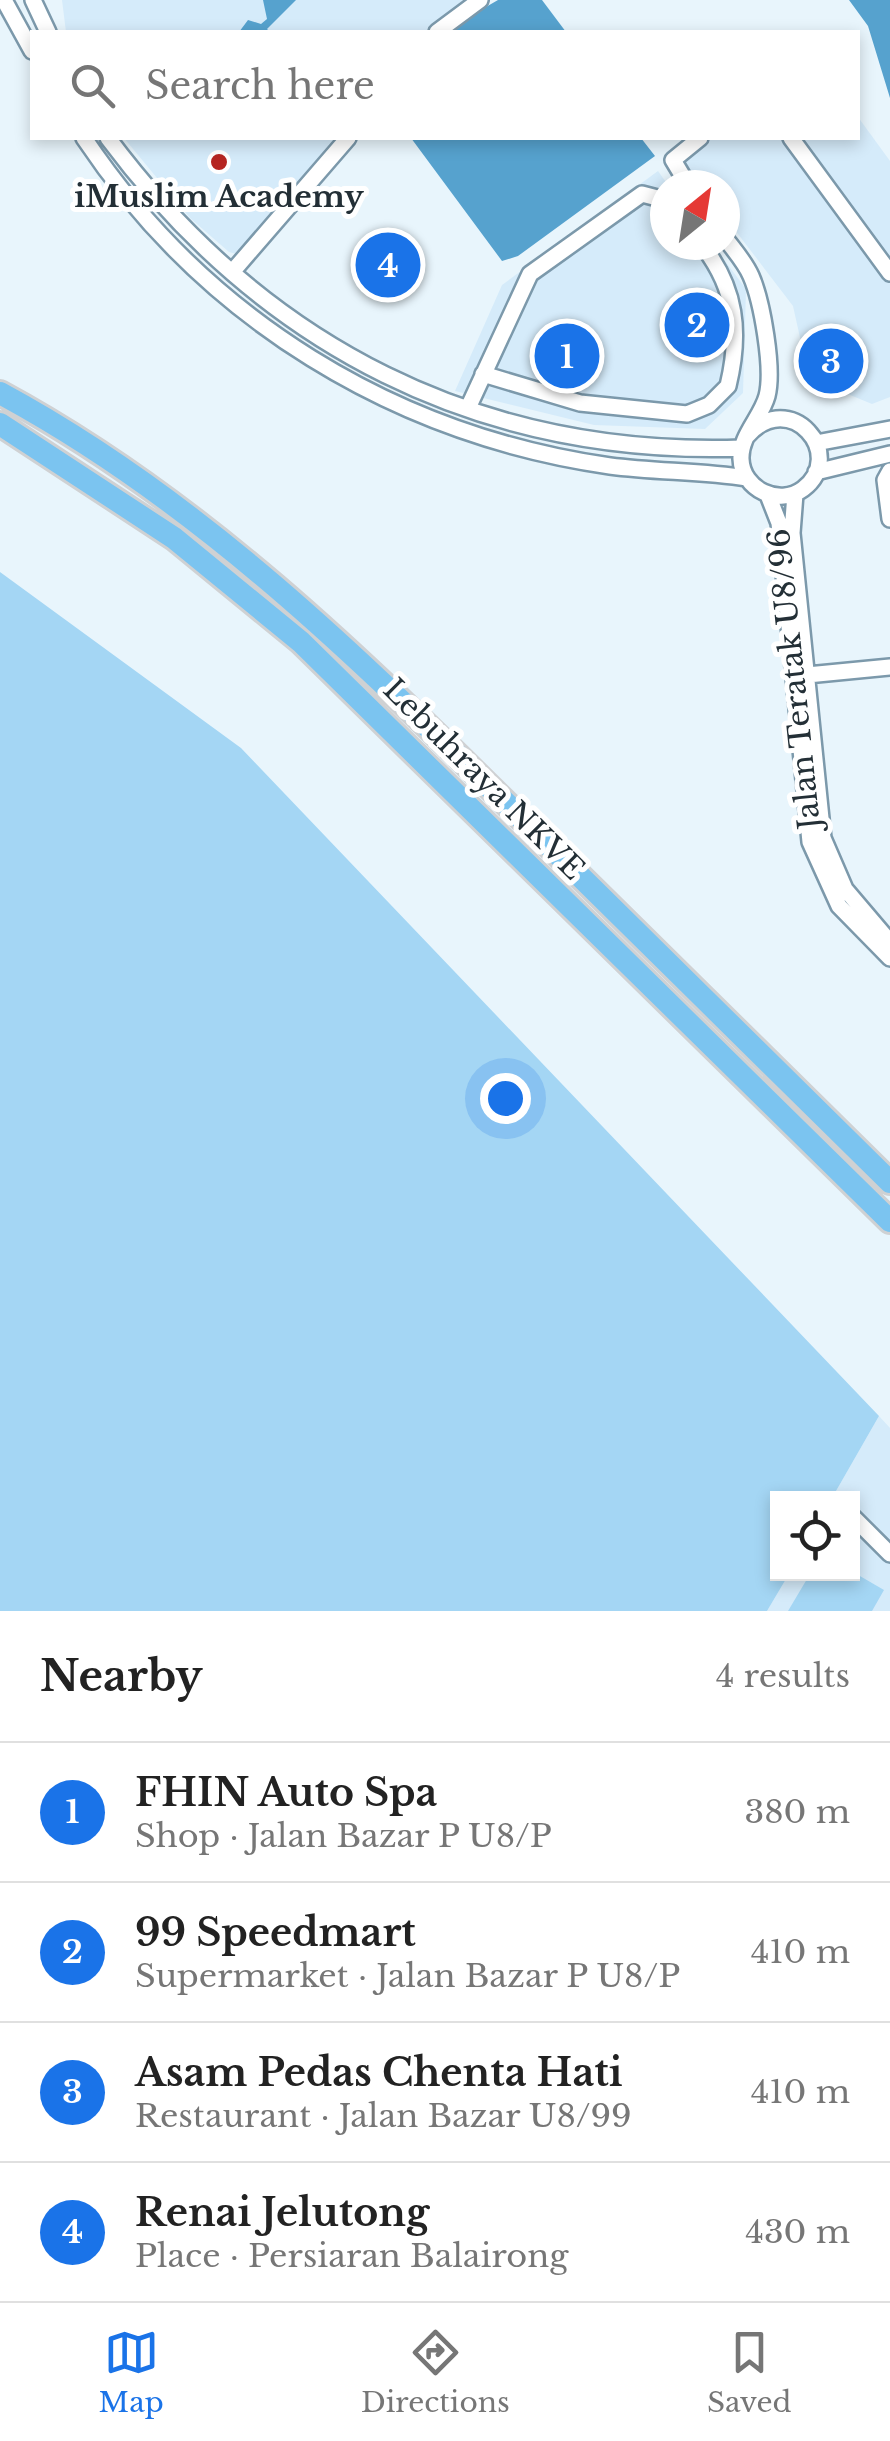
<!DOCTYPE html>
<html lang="en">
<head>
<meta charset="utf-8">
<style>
  body { margin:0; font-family:"Libre Baskerville",serif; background:#f6f6f6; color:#222 }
  .controls { position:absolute; right:30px; bottom:30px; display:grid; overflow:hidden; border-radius:0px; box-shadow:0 5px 15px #0003 }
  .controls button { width:90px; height:90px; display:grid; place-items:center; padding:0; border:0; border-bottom:2px solid #e0e0e0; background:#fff; color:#222; font:50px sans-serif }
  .compass { position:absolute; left:650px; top:170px; width:90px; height:90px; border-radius:50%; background:#fff; box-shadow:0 5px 15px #0003; rotate:30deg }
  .you { position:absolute; left:505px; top:1098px; width:35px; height:35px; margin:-25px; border:8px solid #fff; border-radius:50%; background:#1a73e8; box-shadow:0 0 0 15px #1a73e833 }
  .badge { display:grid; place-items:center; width:65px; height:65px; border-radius:50%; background:#1a73e8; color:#fff; font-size:32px; font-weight:700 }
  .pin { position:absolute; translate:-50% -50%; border:5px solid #fff; box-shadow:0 2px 10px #0006 }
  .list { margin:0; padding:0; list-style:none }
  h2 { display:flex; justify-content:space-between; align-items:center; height:130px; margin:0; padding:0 40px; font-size:42px }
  h2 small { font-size:32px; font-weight:400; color:#767676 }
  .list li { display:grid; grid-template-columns:65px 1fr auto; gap:30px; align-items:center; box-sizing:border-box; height:140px; padding:0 40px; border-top:2px solid #e0e0e0 }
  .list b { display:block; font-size:38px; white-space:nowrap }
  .list p { margin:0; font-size:32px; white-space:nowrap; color:#767676 }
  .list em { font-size:32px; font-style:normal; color:#767676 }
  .icon { flex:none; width:55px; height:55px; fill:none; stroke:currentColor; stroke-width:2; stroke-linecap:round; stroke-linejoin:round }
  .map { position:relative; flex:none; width:890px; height:1611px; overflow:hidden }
  .search { position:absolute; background:#fff; box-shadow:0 5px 15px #0003; left:30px; right:30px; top:30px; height:110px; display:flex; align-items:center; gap:25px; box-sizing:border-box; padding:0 35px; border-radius:0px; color:#767676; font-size:38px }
  .sheet { height:690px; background:#fff }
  nav { display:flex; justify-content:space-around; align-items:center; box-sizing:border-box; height:140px; border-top:2px solid #e0e0e0; background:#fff; font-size:28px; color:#767676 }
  nav a { display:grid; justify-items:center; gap:5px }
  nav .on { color:#1a73e8 }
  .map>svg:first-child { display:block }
</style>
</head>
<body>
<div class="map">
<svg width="890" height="1611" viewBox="0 0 890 1611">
  <rect width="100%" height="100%" fill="#e8f5fc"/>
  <path fill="#d5ebfa" d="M62 0H466L424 32H66Z
    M858 117 890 161V397L872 404 809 378 793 306 725 217V185H700L679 157 705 138H858Z
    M124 138H338L240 255 229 252 190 218Z
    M658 171 668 185 665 245H713L746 289 743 393 705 429 594 425 455 391 502 285Z
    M879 1416 890 1428V1611H767L789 1574H852V1498H832Z"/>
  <path fill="#a4d6f4" d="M0 572 241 748 879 1416 832 1498H778V1574H789L767 1611H0Z
    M853 1572 884 1590 872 1611H788L810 1574Z"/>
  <path fill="#56a2ce" d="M263 0H296L267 29 270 32H239L248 20 261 24 267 19Z
    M498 0H542L566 32H451L460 22Z
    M849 0H890V98L868 26Z
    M411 138H641L655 156 518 256 502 261Z"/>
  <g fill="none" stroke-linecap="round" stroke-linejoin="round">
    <defs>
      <path id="minor" d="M4 0 32 51
        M33 0 48 32
        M437 32 480 0
        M84 138C205 319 394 435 610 466 656 472 701 471 747 478
        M108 138C264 347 480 457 742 448
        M791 138 890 273
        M688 185 673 160 700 138
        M725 238C734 250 745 262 751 276 762 301 774 369 767 396 761 418 740 436 741 459 742 489 779 507 803 489 848 455 790 387 747 436
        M233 271 348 138
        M483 374 580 403 687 414 709 405 728 386C741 332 736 288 702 245
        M468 408 530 274 642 194 665 200
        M816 443 890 429
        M890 471 885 480 890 519
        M816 472 890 454
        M795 494 792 533 823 838 845 889 890 942
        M768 495 779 523 810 842 839 906 890 958
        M797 676 890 667
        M852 1516 890 1554"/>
      <path id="highway" d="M0 393C200 501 359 658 519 816 643 938 766 1060 890 1182
        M0 424 174 538 301 642 890 1221"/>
    </defs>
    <use href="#minor" stroke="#7c99ab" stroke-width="20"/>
    <use href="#highway" stroke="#cfd1d3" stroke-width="28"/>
    <use href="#minor" stroke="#fff" stroke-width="15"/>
    <use href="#highway" stroke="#7bc4f0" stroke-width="22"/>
  </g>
  <circle fill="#b52521" stroke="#fff" stroke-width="4" cx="219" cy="162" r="10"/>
  <g text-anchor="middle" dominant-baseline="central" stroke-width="10" stroke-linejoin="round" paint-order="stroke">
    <g font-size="30" font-weight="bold" fill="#232f36" stroke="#fff">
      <text x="219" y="196">iMuslim Academy</text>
    </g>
    <g font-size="30" fill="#232f36" stroke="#fff">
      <text transform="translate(794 679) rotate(-96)">Jalan Teratak U8/96</text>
      <text transform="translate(484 779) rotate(45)">Lebuhraya NKVE</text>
    </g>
  </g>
</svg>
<div class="controls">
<button><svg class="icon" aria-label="locate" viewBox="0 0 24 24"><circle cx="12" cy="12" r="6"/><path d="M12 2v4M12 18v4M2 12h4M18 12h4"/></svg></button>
</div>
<svg class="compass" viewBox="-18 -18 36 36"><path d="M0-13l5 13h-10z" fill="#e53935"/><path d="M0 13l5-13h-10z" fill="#767676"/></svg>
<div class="you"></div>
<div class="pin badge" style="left:567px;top:356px">1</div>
<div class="pin badge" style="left:697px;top:325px">2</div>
<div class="pin badge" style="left:831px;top:361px">3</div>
<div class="pin badge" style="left:388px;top:265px">4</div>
<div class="search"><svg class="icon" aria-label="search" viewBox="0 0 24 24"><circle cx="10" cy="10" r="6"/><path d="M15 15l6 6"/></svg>Search here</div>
</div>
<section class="sheet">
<h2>Nearby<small>4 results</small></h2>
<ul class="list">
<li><span class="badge">1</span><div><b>FHIN Auto Spa</b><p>Shop · Jalan Bazar P U8/P</p></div><em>380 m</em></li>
<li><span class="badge">2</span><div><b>99 Speedmart</b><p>Supermarket · Jalan Bazar P U8/P</p></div><em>410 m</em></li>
<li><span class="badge">3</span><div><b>Asam Pedas Chenta Hati</b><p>Restaurant · Jalan Bazar U8/99</p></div><em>410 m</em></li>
<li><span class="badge">4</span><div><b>Renai Jelutong</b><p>Place · Persiaran Balairong</p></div><em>430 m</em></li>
</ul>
</section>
<nav>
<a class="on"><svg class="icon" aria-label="map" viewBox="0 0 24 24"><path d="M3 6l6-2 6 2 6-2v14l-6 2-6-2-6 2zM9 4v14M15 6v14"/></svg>Map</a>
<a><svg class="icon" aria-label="directions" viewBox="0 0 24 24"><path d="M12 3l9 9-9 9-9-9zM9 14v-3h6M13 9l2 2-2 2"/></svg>Directions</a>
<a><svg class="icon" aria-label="saved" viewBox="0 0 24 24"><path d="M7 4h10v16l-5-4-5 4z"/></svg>Saved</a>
</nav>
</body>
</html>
